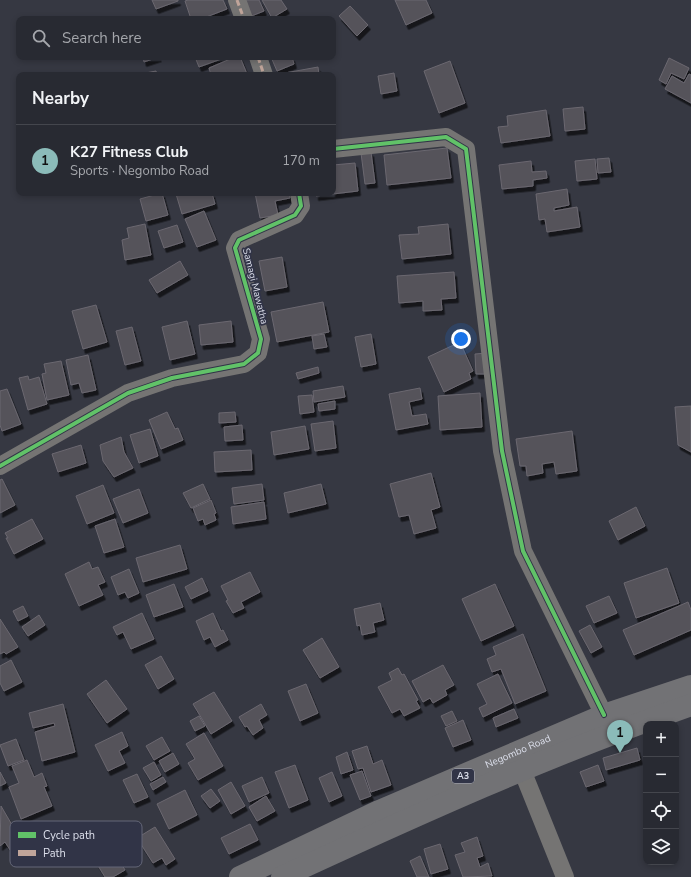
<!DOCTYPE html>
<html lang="en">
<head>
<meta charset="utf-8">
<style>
  body { margin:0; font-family:"Nunito Sans",sans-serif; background:#34363e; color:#f1f3f6 }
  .controls { position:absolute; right:12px; bottom:12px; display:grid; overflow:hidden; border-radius:8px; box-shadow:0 2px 6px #0003 }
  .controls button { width:36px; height:36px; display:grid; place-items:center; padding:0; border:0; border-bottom:1px solid #44464d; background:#282a32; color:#f1f3f6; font:20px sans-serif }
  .you { position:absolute; left:461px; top:339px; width:14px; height:14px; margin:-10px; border:3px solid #fff; border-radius:50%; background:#1a73e8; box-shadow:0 0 0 6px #1a73e833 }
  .badge { display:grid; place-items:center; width:26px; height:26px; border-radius:50%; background:#8bbbb9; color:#111; font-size:13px; font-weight:700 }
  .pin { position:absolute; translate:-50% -33px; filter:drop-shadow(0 1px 2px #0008) }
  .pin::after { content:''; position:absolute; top:21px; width:14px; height:12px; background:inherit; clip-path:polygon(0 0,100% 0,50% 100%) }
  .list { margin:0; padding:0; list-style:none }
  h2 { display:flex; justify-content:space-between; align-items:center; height:52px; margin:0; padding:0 16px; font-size:17px }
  h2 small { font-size:13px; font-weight:400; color:#a5a7ac }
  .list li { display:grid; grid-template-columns:26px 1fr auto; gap:12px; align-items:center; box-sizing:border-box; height:72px; padding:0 16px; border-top:1px solid #44464d }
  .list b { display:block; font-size:15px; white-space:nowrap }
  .list p { margin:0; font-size:13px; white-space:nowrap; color:#a5a7ac }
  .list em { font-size:13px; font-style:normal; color:#a5a7ac }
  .icon { flex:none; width:22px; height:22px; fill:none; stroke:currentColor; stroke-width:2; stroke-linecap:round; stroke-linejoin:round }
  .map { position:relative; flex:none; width:691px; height:877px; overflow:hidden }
  .search { position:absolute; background:#282a32; box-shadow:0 2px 6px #0003; left:16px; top:16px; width:320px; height:44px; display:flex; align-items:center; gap:10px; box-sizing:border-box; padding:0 14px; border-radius:8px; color:#a5a7ac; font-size:15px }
  .panel { position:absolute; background:#282a32; box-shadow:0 2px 6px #0003; left:16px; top:72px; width:320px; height:124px; border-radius:8px }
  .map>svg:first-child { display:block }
</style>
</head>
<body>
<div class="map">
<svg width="691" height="877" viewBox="0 0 691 877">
  <defs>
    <filter id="shadow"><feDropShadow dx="2.5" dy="4.5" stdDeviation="0" flood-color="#0009"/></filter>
  </defs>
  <rect width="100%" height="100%" fill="#363842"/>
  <path fill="#55525a" stroke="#6b6870" filter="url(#shadow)" d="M152 0H178V1L156 9Z
    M188 0H223L227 9 201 19H191L185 1Z
    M241 0H259L264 11 249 17Z
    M262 0H281L287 9 272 18Z
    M395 0H426L432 13 406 25Z
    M350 6 368 25 357 36 339 16Z
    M143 57H159L144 62Z
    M195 57H227L199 67Z
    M235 57H240L247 74 244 75H211L209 68Z
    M271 57H292L294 64 277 71Z
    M669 58 689 68 684 79 671 73 666 84 659 80Z
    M450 61 465 103 439 113 424 71Z
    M318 67 319 75H285V73Z
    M156 71 157 75H135Z
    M394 73 397 91 381 94 378 76Z
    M689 74 691 75V103L665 89 672 76 684 83Z
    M583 107 585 129 565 131 563 109Z
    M546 110 550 136 501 143 498 127 508 126 507 116Z
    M447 148 451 178 387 185 384 155Z
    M371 152 375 183 365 184 361 153Z
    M609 158 611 172 598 173 597 159Z
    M595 159 597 179 577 181 575 161Z
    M531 161 532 172 546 171 547 178 533 180V186L502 189 499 165Z
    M355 163 358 191 316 196V193H333V165Z
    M567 189 569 205 554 208V211L577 207 580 227 547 232 545 219 539 220 536 194Z
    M162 193 168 215 146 221 140 199Z
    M179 193H212L215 204 182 214 176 194Z
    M255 193H289L290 198 275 201 278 215 260 218Z
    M204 211 216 240 197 247 185 219Z
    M145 224 151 255 125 260 122 240 129 238 127 228Z
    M448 224 451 254 402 259 399 235 419 234 418 227Z
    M177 225 183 242 164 248 158 231Z
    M282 257 287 287 265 291 259 261Z
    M180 261 188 275 157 293 149 280Z
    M454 272 456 298 441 299 442 310 423 311V301L399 303 397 276Z
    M323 302 329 332 277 342 271 312Z
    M96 305 107 342 83 349 72 311Z
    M187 321 195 354 170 360 162 327Z
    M231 321 233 342 201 345 199 325Z
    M132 327 141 361 125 365 116 331Z
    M324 334 327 347 314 349 312 336Z
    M371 334 376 364 361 367 355 337Z
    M460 342 473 371 469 373 471 379 444 392 428 357Z
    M487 353 488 374H476L475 354Z
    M88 355 96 390 82 393 79 383 71 385 66 360Z
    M61 361 69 395 47 400 42 374 46 373 44 364Z
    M318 367 319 373 298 379 296 373Z
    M28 376 29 380 39 377 47 404 28 410 19 378Z
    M343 386 345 397 314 402 313 391Z
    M420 388 422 399 409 402 412 416 426 414 428 424 396 430 389 394Z
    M7 389 21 424 2 431 0 425V391Z
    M480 393 482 427 440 430 438 396Z
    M312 395 314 412 300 414 298 396Z
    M335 401V409L319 411 318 404Z
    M691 406V452L678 445 675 407Z
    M167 412 175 429 178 428 183 440 161 449 149 420Z
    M235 412 236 422 219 423V413Z
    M333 421 336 448 315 451 311 424Z
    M242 425 243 440 225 441 224 427Z
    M305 426 309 449 274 455 271 432Z
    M150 429 158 456 139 463 130 435Z
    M572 431 577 471 556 474 554 462 542 464 543 473 527 476 526 466H520L516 439Z
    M121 437 124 452 133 468 114 477 103 461 100 445Z
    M81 445 86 463 58 472 52 454Z
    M251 450 252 470 215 472 214 452Z
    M431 473 440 507 431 510 436 528 414 534 409 515 399 517 390 484Z
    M2 479 15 505 0 513V480Z
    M203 484 210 499 191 508 183 493Z
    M262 484 264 500 234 504 232 488Z
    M321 484 326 504 288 513 284 493Z
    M103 485 114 513 87 524 76 496Z
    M139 489 148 513 123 523 113 499Z
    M211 500 216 513 214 514 216 520 205 525 203 519 198 521 193 508Z
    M264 502 266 519 233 524 231 507Z
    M636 507 645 526 618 540 609 521Z
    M32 519 43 539 14 554 6 538H8L5 533Z
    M115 519 124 547 104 553 95 526Z
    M180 545 187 569 143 582 136 558Z
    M89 562 92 569 98 567 105 582 98 585 103 595 79 606 65 574Z
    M667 568 679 603 636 618 624 583Z
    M129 569 139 593 128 598 125 592 118 595 111 577Z
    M250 572 260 592 241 602 244 608 233 613 226 601 228 600 221 586Z
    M202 578 208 591 191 599 185 587Z
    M174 584 183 607 154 617 146 595Z
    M495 584 514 626 481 641 462 599Z
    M609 596 617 613 594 623 586 606Z
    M688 602 691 610V630L634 655 623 630Z
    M380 603 384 620 373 623 375 632 362 635 360 625 357 626 354 609Z
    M23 606 28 616 18 621 13 611Z
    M142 613 154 639 131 649 123 632 117 635 113 627Z
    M213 613 221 631 223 630 228 640 215 647 210 637 204 640 196 621Z
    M39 615 45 625 28 636 22 627Z
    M0 619 18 647 6 654 4 652 0 654Z
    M590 625 602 647 591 653 579 631Z
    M523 634 546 691 515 704 501 669 492 672 487 659 496 655 493 647Z
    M322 638 339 667 320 678 303 650Z
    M161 656 174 679 158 689 145 665Z
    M11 660 22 682 4 691 0 683V666Z
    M443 665 454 685 445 690 447 695 433 703 430 698 423 702 412 681Z
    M398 668 402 675 404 674 418 700 416 701 420 708 404 716 400 709 392 713 378 687 392 680 389 673Z
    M498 674 512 703 483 717 479 708 487 704 477 684Z
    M106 680 127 709 107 723 87 694Z
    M306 684 318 713 300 721 288 691Z
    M214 692 232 721 211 734 193 704Z
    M63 704 75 752 42 761 35 732 55 726 54 723 33 728 29 713Z
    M261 704 267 715 259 720 263 728 253 735 247 726 245 727 239 717Z
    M514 709 518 718 496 727 493 718Z
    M452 711 457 721 446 726 441 716Z
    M199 716 205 726 195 731 190 721Z
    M463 720 471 740 453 747 445 728Z
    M122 732 128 746 119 751 125 763 108 771 95 745Z
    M204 733 223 766 198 780 188 763 195 759 186 744Z
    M162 737 170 751 154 760 146 746Z
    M16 739 24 760 8 766 0 745Z
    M367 746 373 764 382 760 391 785 371 792 363 768 358 769 352 751Z
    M637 748 640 760 606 770 603 758Z
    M347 752 353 770 341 774 336 757Z
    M173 753 179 764 165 772 159 761Z
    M27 760 34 777 42 773 47 786 44 787 52 806 21 819 9 787 19 783 12 766Z
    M154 762 161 775 151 781 143 768Z
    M295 765 308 800 289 808 275 772Z
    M598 765 604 781 586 787 580 772Z
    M362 771 371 796 360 800 350 775Z
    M0 772 6 783 0 786Z
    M332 772 342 796 329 802 319 778Z
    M137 774 148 797 134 803 123 780Z
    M163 777 166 782 153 790 150 784Z
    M262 777 269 793 249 802 242 786Z
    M231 782 245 806 231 814 218 790Z
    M211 789 220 801 210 808 201 796Z
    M185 790 197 815 169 829 157 804Z
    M266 796 275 811 257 821 249 807Z
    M1 806 26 849 14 856 5 842 0 846Z
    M250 824 258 840 229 854 221 838Z
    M155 827 175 859 166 865 162 858 153 863 137 838Z
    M477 837 483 856 477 858 480 867 488 863 492 876 463 877 455 855 465 852 461 843Z
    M107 840 125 870 113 877H105L89 851Z
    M440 844 448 869 431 874 424 849Z
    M420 856 429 877H417L410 861Z"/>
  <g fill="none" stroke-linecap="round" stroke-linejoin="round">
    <path stroke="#757473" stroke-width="18" d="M237 0 244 19
      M258 57 264 75
      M333 149 446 137 466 149 502 451 523 551 604 715
      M0 466 128 393 172 378 244 364 258 353 261 339 235 248 239 240 295 215 301 206 299 193
      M522 770 565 877"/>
    <g stroke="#727275" stroke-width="22">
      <path id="s1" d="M240 877 379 811 604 715 691 686"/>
      <path d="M282 877C416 815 551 754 691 705"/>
    </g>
    <path stroke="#c0a59a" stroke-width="3" stroke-dasharray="6 3" stroke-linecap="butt" d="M237 0 244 19
      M258 57 264 75"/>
    <defs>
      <path id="cycleway" d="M333 149 446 137 466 149 502 451 523 551 604 715
        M0 466 128 393 172 378 244 364 258 353 261 339 235 248 239 240 295 215 301 206 299 193"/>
    </defs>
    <use href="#cycleway" stroke="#313447" stroke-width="6"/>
    <use href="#cycleway" stroke="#61c268" stroke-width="4"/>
  </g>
  <g text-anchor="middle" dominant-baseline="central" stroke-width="3.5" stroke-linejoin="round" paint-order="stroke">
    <rect fill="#313447" stroke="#a9acba" stroke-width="1" x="452" y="769" width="22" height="14" rx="3"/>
    <g font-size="9" font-weight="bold" fill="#dcdfeb">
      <text x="463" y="776">A3</text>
    </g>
    <g font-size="10" fill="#dcdfeb" stroke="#313447">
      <text transform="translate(255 286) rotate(76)">Samagi Mawatha</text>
      <text stroke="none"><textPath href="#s1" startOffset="305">Negombo Road</textPath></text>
    </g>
  </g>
  <rect x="10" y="821" width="132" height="46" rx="6" fill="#313447" stroke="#646778" stroke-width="1"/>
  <rect x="18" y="832" width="18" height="6" fill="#61c268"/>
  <rect x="18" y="850" width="18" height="6" fill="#c0a59a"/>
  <g font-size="11" fill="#dcdfeb">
    <text x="43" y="839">Cycle path</text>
    <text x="43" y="857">Path</text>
  </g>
</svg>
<div class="controls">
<button>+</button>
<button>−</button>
<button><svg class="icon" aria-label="locate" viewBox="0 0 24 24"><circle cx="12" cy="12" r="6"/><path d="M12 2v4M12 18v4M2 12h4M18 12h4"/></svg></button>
<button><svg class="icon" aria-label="layers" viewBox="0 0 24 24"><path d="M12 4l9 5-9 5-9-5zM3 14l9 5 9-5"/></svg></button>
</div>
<div class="you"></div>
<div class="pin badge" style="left:620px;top:753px">1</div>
<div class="search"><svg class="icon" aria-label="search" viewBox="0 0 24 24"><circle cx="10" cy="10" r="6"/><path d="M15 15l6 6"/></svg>Search here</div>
<section class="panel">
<h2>Nearby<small></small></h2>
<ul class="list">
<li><span class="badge">1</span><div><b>K27 Fitness Club</b><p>Sports · Negombo Road</p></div><em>170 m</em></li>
</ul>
</section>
</div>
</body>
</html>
